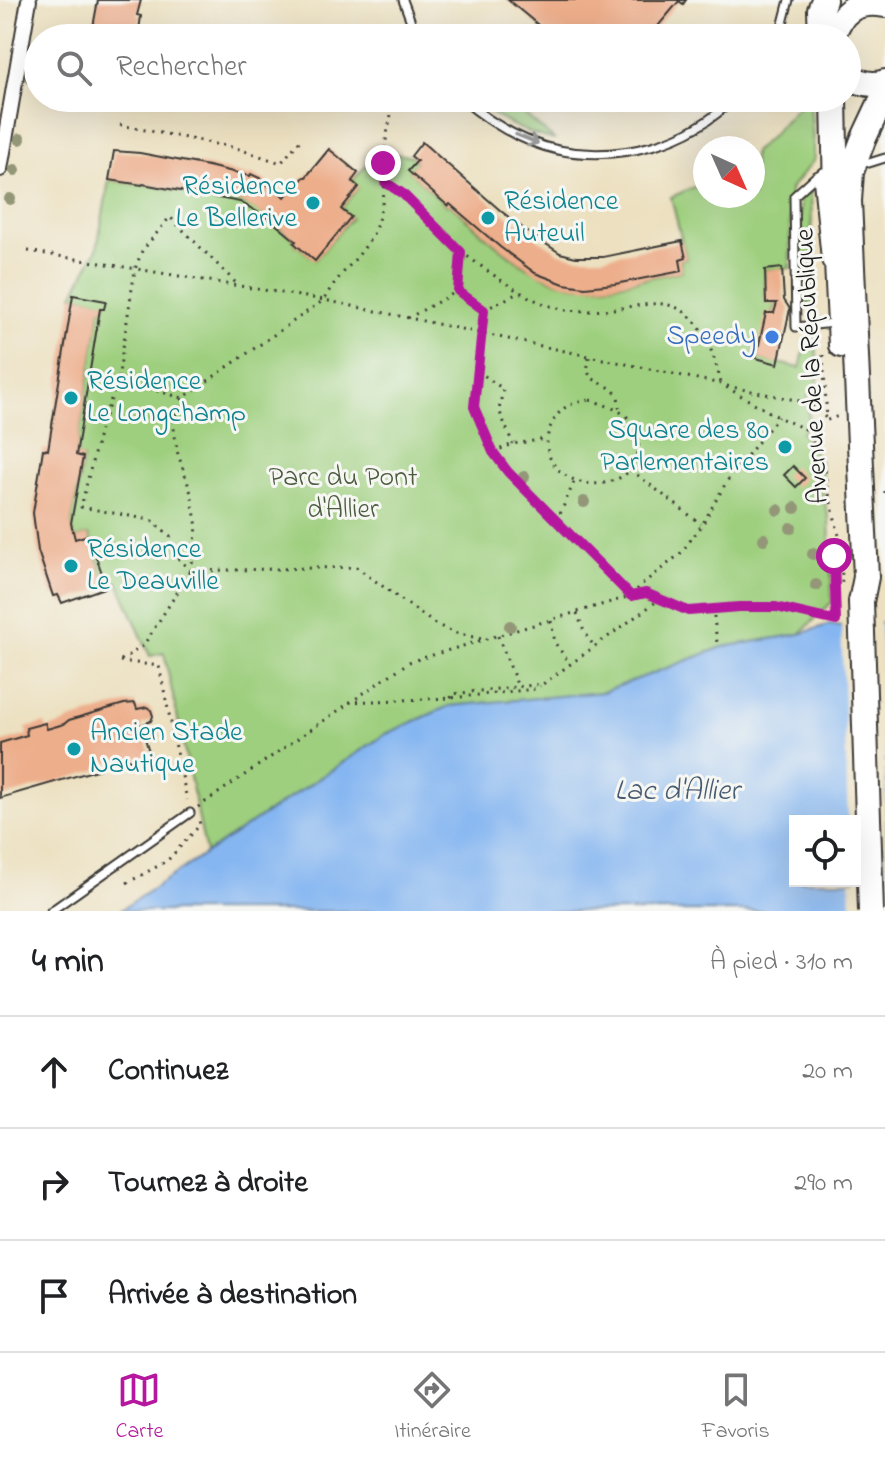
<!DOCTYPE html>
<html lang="fr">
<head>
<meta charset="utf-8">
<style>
  body { margin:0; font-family:"Indie Flower",sans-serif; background:#f2f2f2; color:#202124 }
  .controls { position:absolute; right:24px; bottom:24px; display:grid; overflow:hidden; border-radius:0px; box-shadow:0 8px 32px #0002 }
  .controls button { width:72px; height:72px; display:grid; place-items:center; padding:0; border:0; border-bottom:2px solid #e0e0e0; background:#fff; color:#202124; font:40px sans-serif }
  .compass { position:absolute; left:693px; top:136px; width:72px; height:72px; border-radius:50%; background:#fff; box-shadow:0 8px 32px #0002; rotate:135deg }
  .stop { position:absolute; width:24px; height:24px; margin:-18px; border:6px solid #b5179e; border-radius:50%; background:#fff }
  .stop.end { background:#b5179e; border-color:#fff; box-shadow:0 2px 8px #0008 }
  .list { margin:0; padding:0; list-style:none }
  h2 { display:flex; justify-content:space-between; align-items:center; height:104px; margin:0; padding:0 32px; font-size:34px }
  h2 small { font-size:26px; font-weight:400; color:#757577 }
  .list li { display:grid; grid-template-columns:52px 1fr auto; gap:24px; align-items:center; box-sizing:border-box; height:112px; padding:0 32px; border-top:2px solid #e0e0e0 }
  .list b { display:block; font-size:30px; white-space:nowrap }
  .list em { font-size:26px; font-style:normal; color:#757577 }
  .icon { flex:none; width:44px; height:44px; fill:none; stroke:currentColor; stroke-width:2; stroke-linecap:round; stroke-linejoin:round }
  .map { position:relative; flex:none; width:885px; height:911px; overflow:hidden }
  .search { position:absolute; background:#fff; box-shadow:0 8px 32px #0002; left:24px; right:24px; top:24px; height:88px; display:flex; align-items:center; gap:20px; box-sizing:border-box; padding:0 28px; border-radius:44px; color:#757577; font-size:30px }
  .sheet { height:440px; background:#fff }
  nav { display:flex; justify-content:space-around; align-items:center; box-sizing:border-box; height:112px; border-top:2px solid #e0e0e0; background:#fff; font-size:22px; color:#757577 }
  nav a { display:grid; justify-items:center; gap:4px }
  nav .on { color:#b5179e }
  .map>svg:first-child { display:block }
</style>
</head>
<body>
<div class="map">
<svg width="885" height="911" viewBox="0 0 885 911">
  <rect width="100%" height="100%" fill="#f6f6f2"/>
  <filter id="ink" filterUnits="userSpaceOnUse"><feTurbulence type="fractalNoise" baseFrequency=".0125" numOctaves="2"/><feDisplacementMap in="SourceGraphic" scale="16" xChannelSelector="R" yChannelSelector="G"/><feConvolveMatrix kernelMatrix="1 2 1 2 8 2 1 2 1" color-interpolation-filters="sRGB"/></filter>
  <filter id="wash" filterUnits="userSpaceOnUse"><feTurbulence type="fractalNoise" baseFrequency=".006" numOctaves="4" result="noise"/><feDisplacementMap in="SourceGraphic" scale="32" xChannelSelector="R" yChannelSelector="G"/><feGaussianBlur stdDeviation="1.8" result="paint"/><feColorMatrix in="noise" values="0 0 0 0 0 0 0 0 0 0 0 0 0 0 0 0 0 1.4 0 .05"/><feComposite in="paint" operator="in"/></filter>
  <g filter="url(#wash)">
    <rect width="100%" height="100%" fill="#ece0c0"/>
    <path fill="#9ecf7e" stroke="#5d764d" stroke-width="2" d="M471 98H505L555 140C523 133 497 120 471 98Z
      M797 98H810L814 160 790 189V268L765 270 766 302 777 303 756 358 800 368 806 342 816 339 818 383 808 396 809 424 801 432 821 463 823 496 829 519 832 602 800 634 723 647 603 692 449 706 386 734 206 853 164 653 150 656 118 582 107 587 89 535 75 539 71 523 83 458 76 455 100 309H104L106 302 73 295 97 249 109 180 141 185 143 184 240 202 258 211 296 241 295 244 315 260 351 218 341 209 358 188 352 181 378 152 411 156 417 161 409 171 447 206 450 204C486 236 532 285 584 286 617 287 650 277 682 271L680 260 686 258 671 197 705 182V196H753V152L771 136 801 103Z
      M807 191H811L814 306 808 304 803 296 800 201Z"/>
    <path fill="#85b6f1" stroke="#506986" stroke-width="2" fill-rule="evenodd" d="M885 622V911H119L386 734 449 706 603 692 723 647 800 634 830 624 841 626ZM795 821H855V881H795Z"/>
    <path fill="#ece0c0" d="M880 619 885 750V911H851L850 881H855V821H848L841 622Z"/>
    <g id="blocks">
      <path fill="#edae8b" d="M98 0H141L137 15 141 16 138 38H91Z
        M508 0H686L683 4 679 1 648 38H554Z
        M422 142 501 211 529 233 560 253 576 257H603L682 241 686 258 680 260 682 271 615 284 585 287 564 284 535 273 500 247 450 204 448 206 408 171 417 161 411 156Z
        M329 149 358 173 352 181 359 187 341 209 351 217 315 261 294 243 296 241 268 218 240 202 143 184 142 185 109 180 114 151 140 153 208 166 250 176 251 174 266 181 265 183 285 197 290 191 292 192 304 177H306Z
        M782 268 784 300 790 309 778 364 756 358 766 313H774L777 303H766L765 270Z
        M73 295 106 301 104 309H100L76 455 83 457 71 523 75 539 88 535 107 587 62 603 58 595 53 596 38 551 33 513 43 449 48 450Z
        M793 466 805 478 796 487 784 475Z
        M135 703 137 709 147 707 151 710 153 716 151 721 141 725 150 755 129 760 126 757 101 765 100 769 0 798V743L27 735 26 728 45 723 47 729 64 724 69 720 124 704Z"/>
    </g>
  </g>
  <g filter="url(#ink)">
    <use href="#blocks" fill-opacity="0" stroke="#3b3935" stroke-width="2"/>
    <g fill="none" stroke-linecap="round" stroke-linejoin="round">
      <defs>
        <path id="lane" d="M403 0 417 38
          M777 38 781 31 789 0
          M461 98C489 122 521 142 558 150 619 162 690 144 734 98
          M869 163 885 158
          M823 173 816 176 794 196 796 327 834 323
          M51 911 190 813"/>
        <path id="street" d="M0 169 29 0"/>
        <path id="primary" d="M821 38 820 10 824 0
          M832 38C841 11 856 0 885 5
          M847 75C859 83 871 87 885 82
          M834 98 836 197
          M826 180 834 259
          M836 242 841 345
          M861 602 866 577 849 201 851 172 863 140 885 93"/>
      </defs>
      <use href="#lane" stroke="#3b3935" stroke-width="11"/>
      <use href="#street" stroke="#3b3935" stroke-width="18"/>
      <use href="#primary" stroke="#3b3935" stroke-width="28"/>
      <path stroke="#3b3935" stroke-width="3" stroke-dasharray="2 6" stroke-linecap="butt" d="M120 125 236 148 281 163 302 138
        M386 183 403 194 461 252 458 291 484 310 474 407 493 452 508 472 631 596
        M28 251 324 300 721 384 778 417 805 429 824 461 827 486 841 544 842 585
        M461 252C492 273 523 300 561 309 568 311 578 310 585 311 608 311 629 306 652 304 697 300 712 347 721 383
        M484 310 520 292
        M408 318 458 291
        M823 355 827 419
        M589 357C589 360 587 368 588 371 592 388 622 380 619 410
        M478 371 503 389 499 410 513 444
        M118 380 183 398
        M727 386 810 403 827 419
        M590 400C618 409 643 417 638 452 637 461 634 468 627 473 587 503 526 466 554 420 558 413 564 407 572 404 577 402 584 401 590 400Z
        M805 429 838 416
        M493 452 513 444 546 439
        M631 470 701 524
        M885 491V494
        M557 521 574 482
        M191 571 197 527 191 493 177 451 173 421 183 398 324 300C336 275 360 259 373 234 379 221 385 194 385 179 385 172 383 166 384 160 385 139 390 119 395 98
        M191 571 178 558 170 536 151 520 81 507 100 430 118 380 135 269 142 251 170 217 237 284
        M632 596 641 585 680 554 702 525 727 481 778 417
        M713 608 717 643
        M577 613 585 634 595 647
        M551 621 555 643 570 664
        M498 636 518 687
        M121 660 143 646 191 571 356 567 435 624 456 633 482 639
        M120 661 159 666 187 800
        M451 698 452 694 543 684 660 599
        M349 702 451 698 535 689 540 686
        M198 807 409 662 631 596 646 593 688 611 739 607H776L836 621 834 544H841
        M127 883 167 861 200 825 199 820"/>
      <use href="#lane" stroke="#fff" stroke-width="7"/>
      <use href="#street" stroke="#fff" stroke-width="14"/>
      <use href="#primary" stroke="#fff" stroke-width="24"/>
      <defs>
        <path id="primary-bridge" d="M861 602 871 911"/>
      </defs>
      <use href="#primary-bridge" stroke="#3b3935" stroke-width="28" stroke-linecap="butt"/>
      <use href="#primary-bridge" stroke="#fff" stroke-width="24"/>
    </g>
    <g fill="#939778">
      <circle cx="31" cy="79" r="6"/>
      <circle cx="20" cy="139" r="6"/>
      <circle cx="15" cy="170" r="6"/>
      <circle cx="10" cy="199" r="6"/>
      <circle cx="524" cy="477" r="6"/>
      <circle cx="584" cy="502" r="6"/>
      <circle cx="795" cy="508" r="6"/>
      <circle cx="778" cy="510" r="6"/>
      <circle cx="791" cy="528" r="6"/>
      <circle cx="764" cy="539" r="6"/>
      <circle cx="813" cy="554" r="6"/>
      <circle cx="816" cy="585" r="6"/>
      <circle cx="510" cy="626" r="6"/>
    </g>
    <defs><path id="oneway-shaft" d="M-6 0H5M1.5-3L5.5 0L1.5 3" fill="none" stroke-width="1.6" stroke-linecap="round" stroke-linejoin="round" transform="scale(2)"/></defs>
    <use stroke="#999" href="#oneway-shaft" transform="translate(527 139) rotate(22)"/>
  </g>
  <g fill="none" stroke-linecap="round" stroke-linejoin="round" filter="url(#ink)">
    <path stroke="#b5179e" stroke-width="10" d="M383 163 385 182 403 194 461 252 458 291 484 310 474 407 493 452 508 472 631 596 646 593 688 611 739 607H776L836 621 834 556"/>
  </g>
  <g fill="#0f9aa8" stroke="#f6f6f2" stroke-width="3">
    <circle cx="313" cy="203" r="8"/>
    <circle cx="488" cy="218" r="8"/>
    <circle cx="71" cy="398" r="8"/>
    <circle cx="785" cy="447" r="8"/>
    <circle cx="71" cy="566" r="8"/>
    <circle cx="74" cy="749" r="8"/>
  </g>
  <circle fill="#3f7fe0" stroke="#f6f6f2" stroke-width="3" cx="772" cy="337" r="8"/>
  <g text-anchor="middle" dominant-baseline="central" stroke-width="6" stroke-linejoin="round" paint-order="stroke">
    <g font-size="28" fill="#0d838f" stroke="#f6f6f2" text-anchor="start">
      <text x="297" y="187" text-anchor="end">Résidence<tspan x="297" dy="32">Le Bellerive</tspan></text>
      <text x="504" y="202">Résidence<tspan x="504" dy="32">Auteuil</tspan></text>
      <text x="87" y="382">Résidence<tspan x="87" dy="32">Le Longchamp</tspan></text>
      <text x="769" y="431" text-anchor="end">Square des 80<tspan x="769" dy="32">Parlementaires</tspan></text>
      <text x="87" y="550">Résidence<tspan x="87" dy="32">Le Deauville</tspan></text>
      <text x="90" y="733">Ancien Stade<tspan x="90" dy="32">Nautique</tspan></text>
    </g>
    <g font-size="28" fill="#366cbe" stroke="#f6f6f2" text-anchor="end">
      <text x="756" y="337">Speedy</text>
    </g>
    <g font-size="28" fill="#1c1c1c" stroke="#f6f6f2">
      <text transform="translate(813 366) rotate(-93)">Avenue de la République</text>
    </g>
    <g font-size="28" fill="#4a5b3e" stroke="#f6f6f2">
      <text x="343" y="478">Parc du Pont<tspan x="343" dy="32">d'Allier</tspan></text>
    </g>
    <g font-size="30" font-style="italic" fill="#465a71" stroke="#f6f6f2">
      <text x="677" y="792">Lac d'Allier</text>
    </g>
  </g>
</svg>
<div class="controls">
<button><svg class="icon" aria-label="locate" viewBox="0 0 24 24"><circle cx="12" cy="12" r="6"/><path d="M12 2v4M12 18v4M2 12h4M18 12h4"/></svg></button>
</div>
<svg class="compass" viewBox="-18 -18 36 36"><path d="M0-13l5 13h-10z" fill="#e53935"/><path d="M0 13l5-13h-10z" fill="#757577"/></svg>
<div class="stop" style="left:834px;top:556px"></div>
<div class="stop end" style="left:383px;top:163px"></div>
<div class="search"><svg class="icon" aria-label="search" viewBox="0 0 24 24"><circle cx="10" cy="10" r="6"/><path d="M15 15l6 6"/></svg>Rechercher</div>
</div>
<section class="sheet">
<h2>4 min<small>À pied · 310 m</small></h2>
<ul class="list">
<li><svg class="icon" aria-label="ahead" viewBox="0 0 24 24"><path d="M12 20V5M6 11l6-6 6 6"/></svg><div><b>Continuez</b></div><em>20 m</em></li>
<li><svg class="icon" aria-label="right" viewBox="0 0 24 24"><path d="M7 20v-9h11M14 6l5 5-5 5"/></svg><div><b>Tournez à droite</b></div><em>290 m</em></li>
<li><svg class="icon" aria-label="arrive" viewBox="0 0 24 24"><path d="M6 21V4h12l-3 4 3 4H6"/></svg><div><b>Arrivée à destination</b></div></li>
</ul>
</section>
<nav>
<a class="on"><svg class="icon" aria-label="map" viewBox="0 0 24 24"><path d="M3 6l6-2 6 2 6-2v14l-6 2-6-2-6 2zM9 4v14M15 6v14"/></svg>Carte</a>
<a><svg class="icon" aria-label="directions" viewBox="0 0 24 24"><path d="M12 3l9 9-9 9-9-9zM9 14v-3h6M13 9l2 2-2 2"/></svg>Itinéraire</a>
<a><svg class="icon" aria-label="saved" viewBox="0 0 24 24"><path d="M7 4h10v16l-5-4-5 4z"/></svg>Favoris</a>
</nav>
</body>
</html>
